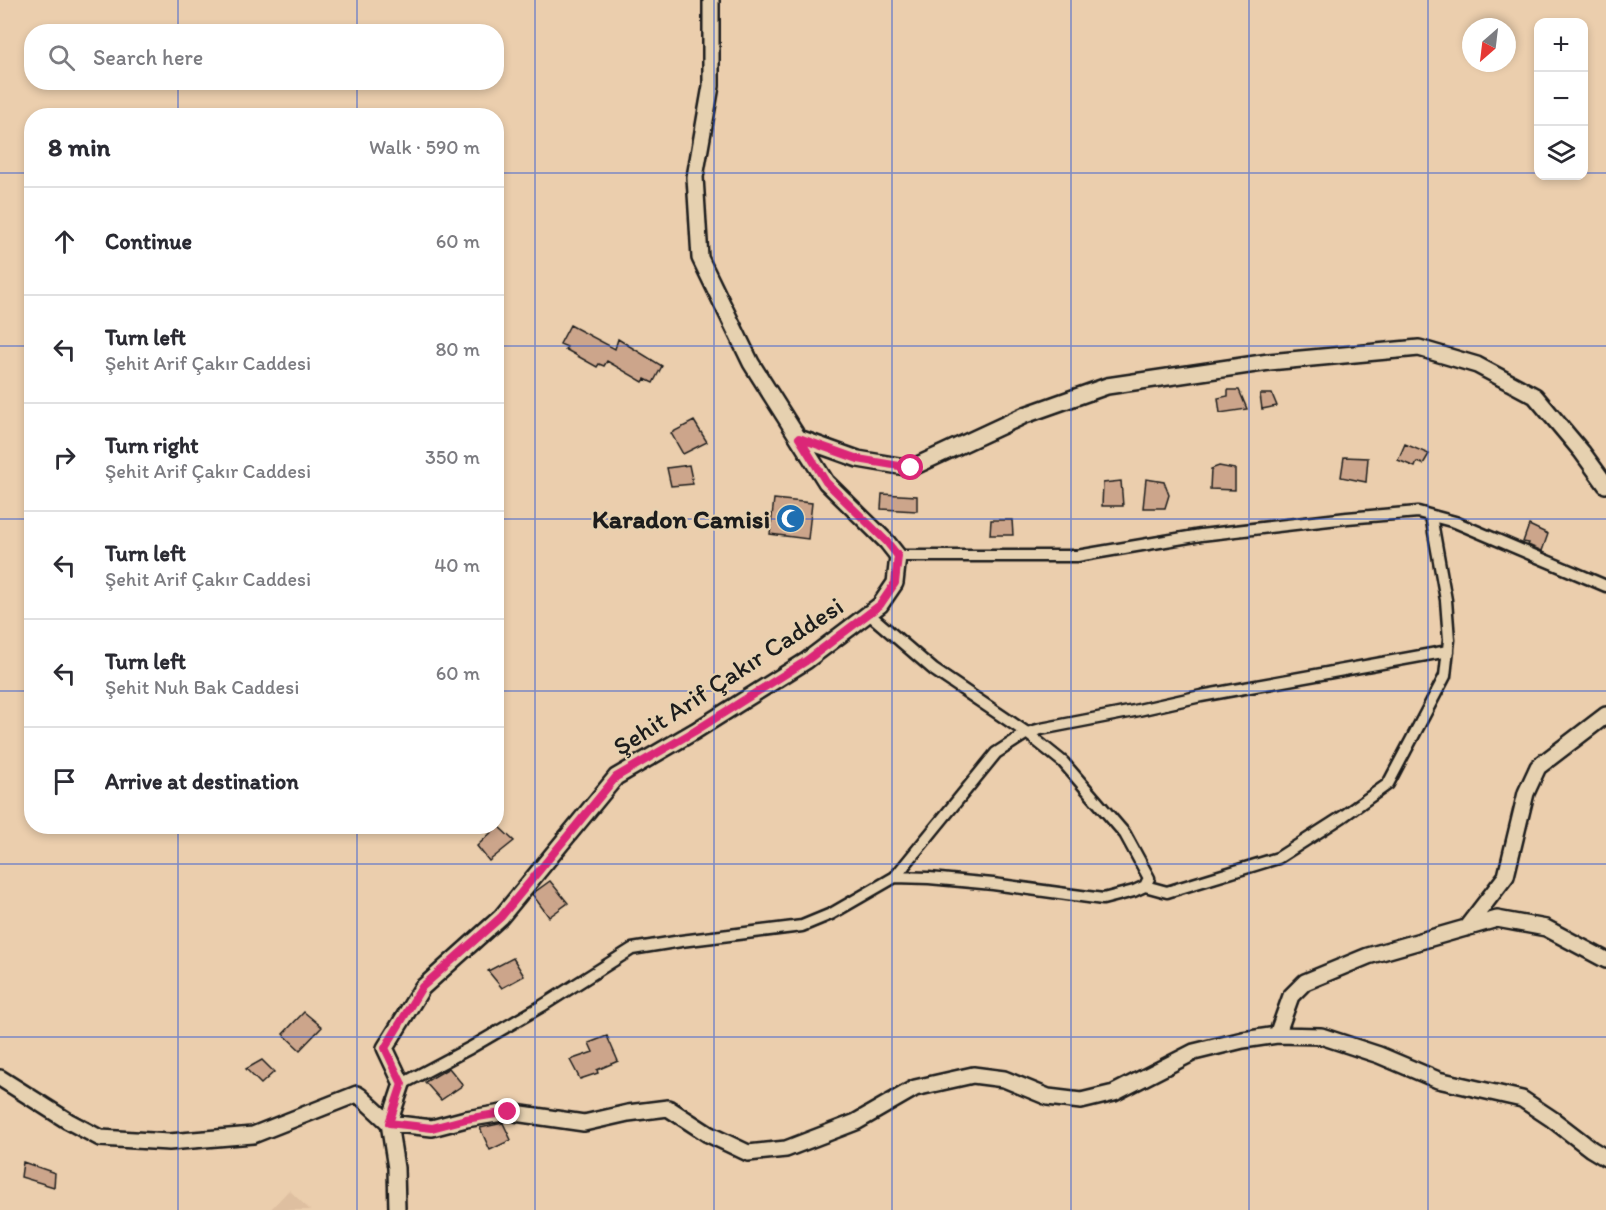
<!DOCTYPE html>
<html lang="en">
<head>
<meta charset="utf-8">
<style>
  body { margin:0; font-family:Itim,sans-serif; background:#f2f2f3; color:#2b2b33 }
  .controls { position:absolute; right:18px; top:18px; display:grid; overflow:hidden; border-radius:12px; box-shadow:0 3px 9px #0003 }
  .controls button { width:54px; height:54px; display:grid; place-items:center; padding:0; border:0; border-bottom:2px solid #e1e1e2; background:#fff; color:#2b2b33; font:30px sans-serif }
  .compass { position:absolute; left:1462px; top:18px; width:54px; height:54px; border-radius:50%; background:#fff; box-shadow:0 3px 9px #0003; rotate:208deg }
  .stop { position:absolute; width:18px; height:18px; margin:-14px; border:4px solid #db2777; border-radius:50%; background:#fff }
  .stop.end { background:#db2777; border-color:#fff; box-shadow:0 2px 6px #0008 }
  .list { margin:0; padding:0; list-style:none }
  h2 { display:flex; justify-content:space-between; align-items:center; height:78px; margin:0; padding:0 24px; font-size:26px }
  h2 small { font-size:20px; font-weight:400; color:#7c7c81 }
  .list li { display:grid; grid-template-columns:39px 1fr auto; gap:18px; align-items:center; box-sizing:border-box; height:108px; padding:0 24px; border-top:2px solid #e1e1e2 }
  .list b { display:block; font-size:22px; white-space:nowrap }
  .list p { margin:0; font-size:20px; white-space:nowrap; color:#7c7c81 }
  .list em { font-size:20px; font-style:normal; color:#7c7c81 }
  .icon { flex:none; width:33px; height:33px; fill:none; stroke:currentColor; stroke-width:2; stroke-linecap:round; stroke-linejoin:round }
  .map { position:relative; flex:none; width:1606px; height:1210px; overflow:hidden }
  .search { position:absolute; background:#fff; box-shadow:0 3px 9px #0003; left:24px; top:24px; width:480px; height:66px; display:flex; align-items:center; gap:15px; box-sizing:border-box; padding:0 21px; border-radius:24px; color:#7c7c81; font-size:22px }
  .panel { position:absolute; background:#fff; box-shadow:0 3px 9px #0003; left:24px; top:108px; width:480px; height:726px; border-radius:24px }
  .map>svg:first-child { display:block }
</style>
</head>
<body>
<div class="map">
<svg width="1606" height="1210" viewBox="0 0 1606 1210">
  <rect width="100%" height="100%" fill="#ebcead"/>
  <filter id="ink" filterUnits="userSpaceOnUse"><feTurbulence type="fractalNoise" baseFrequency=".0167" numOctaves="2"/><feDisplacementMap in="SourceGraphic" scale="12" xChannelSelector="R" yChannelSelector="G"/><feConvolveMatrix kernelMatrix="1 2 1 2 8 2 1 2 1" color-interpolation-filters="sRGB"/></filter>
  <g filter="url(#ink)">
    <path fill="#debfa0" d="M289 1190 310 1210H270Z"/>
    <path fill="#cca58b" stroke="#1c1c1c" stroke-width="1.5" d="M570 325 615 349 618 339 662 366 653 383 645 379 643 382 607 361 604 366 599 364 597 367 565 349 567 347 560 344Z
      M1228 390H1239L1247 409 1220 413 1218 398 1228 396Z
      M1260 394H1272L1277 406 1262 409Z
      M694 421 707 442 683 454 671 433Z
      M1405 444 1429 454 1423 464 1417 462 1415 467 1398 460Z
      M1344 457 1368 458 1366 482 1341 477Z
      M689 465 693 484 671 486 667 468Z
      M1219 466 1235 469V490L1210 489 1211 469Z
      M1146 479 1164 482 1169 495 1165 508H1143Z
      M1121 481 1123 506H1102L1103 483Z
      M882 494 917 496V511L881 509Z
      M774 499 812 503 808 539 770 534Z
      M991 520H1012L1013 535H990Z
      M1529 525 1548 534 1542 551 1528 545 1529 543 1523 542Z
      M498 826 514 841 489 861 477 846Z
      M550 881 568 903 549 917 532 894Z
      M513 958 524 976 502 988 488 971Z
      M304 1012 322 1027 300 1050 283 1034Z
      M607 1036 618 1061 597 1070 598 1073 580 1079 570 1060 593 1052 589 1043Z
      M262 1060 274 1072 261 1084 246 1069Z
      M449 1068 463 1085 441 1100 425 1082Z
      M503 1123 511 1140 490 1150 480 1128Z
      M23 1162 55 1173 54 1187 21 1177Z"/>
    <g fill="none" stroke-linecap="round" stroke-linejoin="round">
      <defs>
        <path id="street" d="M898 556H1077L1201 535 1347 518 1418 512 1455 522 1606 586
          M895 877 996 753 1027 733 1041 729 1134 711 1201 696 1448 651
          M1145 886 1167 892 1278 858 1342 817 1388 784 1445 676 1449 640 1446 600 1431 516
          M402 1084 470 1048 542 1006 632 949 681 941 802 926 831 914 895 877 929 878 993 884 1103 899 1134 891 1145 886 1149 878 1125 834 1063 762 1027 733 934 670 869 614"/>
        <path id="secondary" d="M799 438 858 459 911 468 1025 415 1107 386 1269 362 1419 348 1477 365 1535 396 1582 452 1606 485
          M1466 928 1506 876 1526 793 1538 767 1606 715
          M1277 1035 1291 996 1305 982 1368 956 1497 919 1546 928 1606 960
          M0 1078 68 1121 100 1138 169 1142 253 1135 357 1094 360 1096 389 1123
          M389 1123 432 1128 466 1119 508 1112 584 1123 628 1113 668 1108 708 1134 748 1153 786 1149 856 1122 915 1088 973 1075 1004 1079 1048 1097 1081 1101 1114 1093 1194 1052 1243 1040 1277 1035 1321 1036 1379 1055 1438 1080 1522 1099 1552 1119 1591 1149 1606 1158
          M397 1210 396 1168 389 1123 402 1084 385 1048 422 988 501 917 616 777 695 731 806 661 880 605 895 583 898 556 887 542 826 482 751 363 700 258 695 177 711 86V0"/>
      </defs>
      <use href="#street" stroke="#1c1c1c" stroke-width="15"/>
      <use href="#secondary" stroke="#1c1c1c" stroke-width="20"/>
      <use href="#street" stroke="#e6d1b0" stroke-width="10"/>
      <use href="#secondary" stroke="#e6d1b0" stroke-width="15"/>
    </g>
  </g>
  <g fill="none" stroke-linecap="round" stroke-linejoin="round" filter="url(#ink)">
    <path stroke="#db2777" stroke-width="8" d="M508 1112 466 1119 432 1128 389 1123 402 1084 385 1048 422 987 501 917 616 777 695 731 806 661 880 605 895 583 898 556 887 542 826 482 799 438 858 459 911 468"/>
  </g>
  <path fill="none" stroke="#1d4ed8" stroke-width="1.5" stroke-opacity="0.55" d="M178 0V32M357 0V32M535 0V1210M714 0V1210M892 0V1210M1071 0V1210M1249 0V1210M1428 0V1210M178 82V116M357 82V116M0 173H32M496 173H1538M1584 173H1606M0 346H32M496 346H1606M0 519H32M496 519H1606M0 691H32M496 691H1606M178 826V1210M357 826V1210M0 864H1606M0 1037H1606"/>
  <defs>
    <symbol id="mosque-disc" viewBox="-11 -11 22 22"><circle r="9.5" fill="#1f6fb2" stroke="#e6d1b0"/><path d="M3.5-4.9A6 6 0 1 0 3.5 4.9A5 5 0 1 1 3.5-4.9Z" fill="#fff"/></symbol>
  </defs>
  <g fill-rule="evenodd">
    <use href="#mosque-disc" x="774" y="502" width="33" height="33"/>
  </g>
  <g text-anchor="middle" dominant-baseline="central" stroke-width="4.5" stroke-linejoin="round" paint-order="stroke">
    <g font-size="26" font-weight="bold" fill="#1c1c1c" stroke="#e6d1b0" text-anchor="end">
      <text x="770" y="519">Karadon Camisi</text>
    </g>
    <g font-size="26" fill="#1c1c1c" stroke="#e6d1b0">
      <text transform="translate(728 676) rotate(-33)">Şehit Arif Çakır Caddesi</text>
    </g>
  </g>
</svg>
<div class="controls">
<button>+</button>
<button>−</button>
<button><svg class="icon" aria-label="layers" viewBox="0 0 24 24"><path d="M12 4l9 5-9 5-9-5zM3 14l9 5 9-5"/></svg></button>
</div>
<svg class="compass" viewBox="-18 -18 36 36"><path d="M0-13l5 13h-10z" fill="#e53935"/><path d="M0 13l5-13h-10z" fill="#7c7c81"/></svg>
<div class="stop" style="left:911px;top:468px"></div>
<div class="stop end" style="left:508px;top:1112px"></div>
<div class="search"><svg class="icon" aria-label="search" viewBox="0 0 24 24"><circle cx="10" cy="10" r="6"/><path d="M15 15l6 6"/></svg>Search here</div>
<section class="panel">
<h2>8 min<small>Walk · 590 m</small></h2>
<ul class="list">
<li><svg class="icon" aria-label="ahead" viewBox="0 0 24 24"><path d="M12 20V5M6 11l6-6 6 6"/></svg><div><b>Continue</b></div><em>60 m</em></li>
<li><svg class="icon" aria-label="left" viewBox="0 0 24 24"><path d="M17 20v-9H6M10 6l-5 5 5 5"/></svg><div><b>Turn left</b><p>Şehit Arif Çakır Caddesi</p></div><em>80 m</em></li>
<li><svg class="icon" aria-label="right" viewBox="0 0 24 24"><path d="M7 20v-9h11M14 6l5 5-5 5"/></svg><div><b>Turn right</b><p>Şehit Arif Çakır Caddesi</p></div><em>350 m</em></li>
<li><svg class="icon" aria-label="left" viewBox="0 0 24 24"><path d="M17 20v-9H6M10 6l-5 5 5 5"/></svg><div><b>Turn left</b><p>Şehit Arif Çakır Caddesi</p></div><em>40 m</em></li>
<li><svg class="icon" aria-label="left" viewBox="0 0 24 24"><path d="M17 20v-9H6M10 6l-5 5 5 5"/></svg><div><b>Turn left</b><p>Şehit Nuh Bak Caddesi</p></div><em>60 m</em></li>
<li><svg class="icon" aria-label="arrive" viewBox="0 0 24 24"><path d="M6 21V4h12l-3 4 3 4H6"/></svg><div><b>Arrive at destination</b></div></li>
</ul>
</section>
</div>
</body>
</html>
